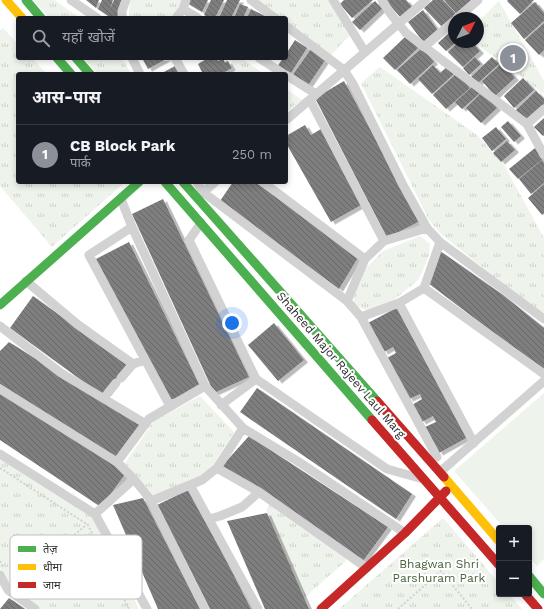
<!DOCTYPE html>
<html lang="hi">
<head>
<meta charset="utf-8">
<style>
  body { margin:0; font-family:"Work Sans","Noto Sans Devanagari",sans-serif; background:#242831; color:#f1f3f6 }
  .controls { position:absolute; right:12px; bottom:12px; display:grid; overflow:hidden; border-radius:4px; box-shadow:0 2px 6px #0003 }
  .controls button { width:36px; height:36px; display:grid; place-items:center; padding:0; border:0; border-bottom:1px solid #363941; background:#171b24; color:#f1f3f6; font:20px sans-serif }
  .compass { position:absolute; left:448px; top:12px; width:36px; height:36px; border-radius:50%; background:#171b24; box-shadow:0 2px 6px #0003; rotate:48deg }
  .you { position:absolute; left:232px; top:323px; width:14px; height:14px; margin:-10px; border:3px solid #fff; border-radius:50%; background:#1a73e8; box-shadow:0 0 0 6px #1a73e833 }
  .badge { display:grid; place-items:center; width:26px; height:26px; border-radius:50%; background:#8c9099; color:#fff; font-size:13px; font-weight:700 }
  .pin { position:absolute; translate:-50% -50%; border:2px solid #fff; box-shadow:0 1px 4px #0006 }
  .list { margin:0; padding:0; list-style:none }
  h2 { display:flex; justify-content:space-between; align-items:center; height:52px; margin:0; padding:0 16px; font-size:17px }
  h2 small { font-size:13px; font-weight:400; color:#9ea1a6 }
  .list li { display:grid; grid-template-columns:26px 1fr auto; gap:12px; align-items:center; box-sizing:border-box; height:60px; padding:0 16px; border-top:1px solid #363941 }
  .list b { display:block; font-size:15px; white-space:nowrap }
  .list p { margin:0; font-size:13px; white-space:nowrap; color:#9ea1a6 }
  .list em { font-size:13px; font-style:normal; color:#9ea1a6 }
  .icon { flex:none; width:22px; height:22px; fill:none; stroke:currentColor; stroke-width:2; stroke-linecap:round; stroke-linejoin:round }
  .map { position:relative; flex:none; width:544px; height:609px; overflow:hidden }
  .search { position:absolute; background:#171b24; box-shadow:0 2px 6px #0003; left:16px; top:16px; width:272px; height:44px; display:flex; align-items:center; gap:10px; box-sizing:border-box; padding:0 14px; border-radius:4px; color:#9ea1a6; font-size:15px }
  .panel { position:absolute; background:#171b24; box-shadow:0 2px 6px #0003; left:16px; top:72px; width:272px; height:112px; border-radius:4px }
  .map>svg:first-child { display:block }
</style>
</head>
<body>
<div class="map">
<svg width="544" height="609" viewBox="0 0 544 609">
  <defs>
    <pattern id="park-tufts" width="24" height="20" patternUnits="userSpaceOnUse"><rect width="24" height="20" fill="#eef3eb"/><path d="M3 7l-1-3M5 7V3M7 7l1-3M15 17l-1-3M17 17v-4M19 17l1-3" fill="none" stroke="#ccd1ca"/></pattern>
    <pattern id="building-back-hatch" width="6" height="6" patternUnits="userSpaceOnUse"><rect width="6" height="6" fill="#7e7e7e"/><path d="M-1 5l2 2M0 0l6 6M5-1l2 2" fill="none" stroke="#686868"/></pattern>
    <filter id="shadow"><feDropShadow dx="4" dy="2.5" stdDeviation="0" flood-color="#0004"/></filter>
  </defs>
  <rect width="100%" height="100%" fill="#fff"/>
  <path fill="#eef3eb" d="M544 393V559L537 566 529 557V528H504L454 471Z"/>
  <path fill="url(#park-tufts)" d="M33 0H54L80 18H49Z
    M131 0H181L179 9 169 18H129V9Z
    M250 0H333L351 34 329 57 286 26V18H275Z
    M499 1 544 81V92L543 94 517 73 473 42H478V22Z
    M3 28 18 44V58H32L47 74H18V182H125L52 247 0 186V30Z
    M84 58H122L131 74H98Z
    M230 58H241L264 74H238Z
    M380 67 477 135 504 165 544 238V316L442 235 429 220 361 83Z
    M286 89 302 100 286 112Z
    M420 236 430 244 429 255 422 273 418 280 383 309 368 311 354 305 353 293 365 269 383 251Z
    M200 396 234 432 214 464 199 478 153 495 139 478 125 463 154 421Z
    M0 459 94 518 139 609H41L11 589 0 568Z
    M271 503 319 540 345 558 346 561 303 599 266 510Z
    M443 518 499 583V594H509L522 609H339Z"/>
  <path fill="url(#building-back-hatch)" filter="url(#shadow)" d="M86 0H99L96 8Z
    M102 0H113L110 9 114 0H125L119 18H111L98 9Z
    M188 0H208L202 12 187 3Z
    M211 0H224L215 18H210L204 15Z
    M227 0H240L231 18H219Z
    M344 0H373L352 18 340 4Z
    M385 0H406L414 9 402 19Z
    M433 0H443L457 15 443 28 424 8Z
    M444 0H471L459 16Z
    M508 0H534L520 14 507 1Z
    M375 1 382 9 360 30 352 22Z
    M535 2 544 13V21L524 39 511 23Z
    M240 4 248 7 243 18H234Z
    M251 9 269 18H247Z
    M423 10 439 32 424 43 408 22Z
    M544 23V50L539 55 525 40Z
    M453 29 454 30V42H456L446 51 438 43Z
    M406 36 418 48 395 70 383 58Z
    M295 40 307 48 289 76 277 67 283 58H286V54Z
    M459 42H472L480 51 463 67 448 52Z
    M422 48 434 62 410 84 397 70Z
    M311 49 326 59 307 87 292 76Z
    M475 57 481 64 469 75 463 68Z
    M492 57 499 64 477 84 471 77Z
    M142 58H168L148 69Z
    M208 58H210L211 60 216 58 218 61 223 58 225 63 228 61 232 68 221 74H203L198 64Z
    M502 63 515 78 495 96 482 81Z
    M177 65 182 74H160Z
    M433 65 440 73 448 66 455 73 432 94 418 79Z
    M457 73 470 88 446 109 433 95Z
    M523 78 534 90 514 108 504 96Z
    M344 81 420 221 387 238 315 98Z
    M473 86 480 93 462 109 455 102Z
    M536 91 544 99V104L525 122 515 111Z
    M482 92 497 108 481 123 466 108Z
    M544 118V135L543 136 534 127Z
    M508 121 521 136 514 142 501 127Z
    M305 125 311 135 321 129 363 204 331 222 286 143V136Z
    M496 127 506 139 492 151 482 138Z
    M507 141 515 150 501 162 493 153Z
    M535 148 544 158 518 179 509 169Z
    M542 160 544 163V183L531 194 519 179Z
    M233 182H255L359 256 339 289 220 201Z
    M544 184V213L542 215 528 198Z
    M163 199 249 377 214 393 132 214Z
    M129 242 200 386 171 400 94 260Z
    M440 251 503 295 544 328V371L428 283Z
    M33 296 127 364 103 396 10 328Z
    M398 307 468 437 439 453 425 427 436 422 433 416 422 422 412 405 422 399 420 394 409 399 387 358 396 353 393 347 384 352 368 323Z
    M274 323 304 360 278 381 248 345Z
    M9 342 141 425 117 459 0 384V351Z
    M257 388 412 494 396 519 240 412Z
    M0 392 126 473 101 507 0 440Z
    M249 436 388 527 363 561 222 466Z
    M190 489 251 609H210L157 505Z
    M143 498 200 609H158L113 505Z
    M267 513 292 570 309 609H265L227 521Z
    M9 598 25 609H0Z"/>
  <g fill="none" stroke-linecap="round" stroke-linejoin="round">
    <path stroke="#d2d2d2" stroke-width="2" stroke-dasharray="2 2" stroke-linecap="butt" d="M0 468 88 525 129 609
      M0 561 3 567
      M17 585 43 563 87 524
      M398 609 441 571 472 609"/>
    <path stroke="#d2d2d2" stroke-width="9" d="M71 0 97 18
      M251 0 275 18
      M333 0 365 52
      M382 0 390 13 406 33 527 124 544 155
      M183 9 198 18
      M122 18V11L126 0
      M176 18 183 9 186 0
      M457 18 478 0
      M286 26 344 70 353 84 403 185 427 228 384 241 310 100
      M424 47 454 21
      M132 58 140 74
      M175 58 184 74
      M259 58 284 74
      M286 75 316 94
      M286 120 426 0
      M527 124 544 109
      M197 182 203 192 347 301 361 317 399 303 424 288 440 242
      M263 182 365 259
      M199 196 215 182
      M121 199 132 227 205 386
      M201 223 189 240 256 379 221 405
      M132 227 89 255 170 406
      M427 228 440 242 544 319
      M26 281 77 324 133 364 145 360
      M424 288 544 374
      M347 301 365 259 384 241
      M399 303 474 443
      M361 317 437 457
      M0 326 61 373 146 424
      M121 378 133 364
      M256 379 387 469 423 479
      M0 389 117 462 134 479 150 499 205 609
      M104 398 116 383
      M243 428 299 462 405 533
      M0 454 95 514 147 609
      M117 462 149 419 205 386 243 428 217 468 202 480 151 501
      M217 468 259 492 367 568
      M440 472 544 381
      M190 485 258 609
      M95 514 134 479
      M209 519 220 516 242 507 259 492
      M0 575 8 590 35 609"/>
    <path stroke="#4caf50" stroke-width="9" d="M26 0 41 18
      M57 58 71 74
      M76 58 90 74
      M165 182 372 420
      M183 182 377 401
      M0 305 139 182
      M529 576 544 594"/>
    <path stroke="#ffc107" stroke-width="9" d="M6 0 22 18
      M444 477 499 541"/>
    <path stroke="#c62828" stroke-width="9" d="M377 401 444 477
      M372 420 499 565
      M525 594 538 609
      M321 609 405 533 446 491"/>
  </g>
  <g text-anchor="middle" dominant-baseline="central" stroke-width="4" stroke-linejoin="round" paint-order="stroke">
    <g font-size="12" fill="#2d2d2d" stroke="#fff">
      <text transform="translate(341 365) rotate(49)">Shaheed Major Rajeev Laul Marg</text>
    </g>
    <g font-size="12" fill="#4a643e" stroke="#fff">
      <text x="439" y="564">Bhagwan Shri<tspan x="439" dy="14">Parshuram Park</tspan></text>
    </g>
  </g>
  <rect x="10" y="535" width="132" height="64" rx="6" fill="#fff" stroke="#c0c0c0" stroke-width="1"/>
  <rect x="18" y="546" width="18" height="6" fill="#4caf50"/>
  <rect x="18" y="564" width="18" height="6" fill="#ffc107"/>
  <rect x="18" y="582" width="18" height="6" fill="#c62828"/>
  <g font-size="11" fill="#2d2d2d">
    <text x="43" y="553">तेज़</text>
    <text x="43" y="571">धीमा</text>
    <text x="43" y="589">जाम</text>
  </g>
</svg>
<div class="controls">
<button>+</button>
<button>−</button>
</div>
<svg class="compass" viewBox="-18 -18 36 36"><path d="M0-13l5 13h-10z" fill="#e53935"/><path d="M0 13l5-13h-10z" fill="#9ea1a6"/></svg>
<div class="you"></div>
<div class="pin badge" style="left:513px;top:58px">1</div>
<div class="search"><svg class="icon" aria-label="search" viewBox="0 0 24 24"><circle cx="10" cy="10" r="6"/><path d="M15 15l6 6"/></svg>यहाँ खोजें</div>
<section class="panel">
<h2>आस-पास<small></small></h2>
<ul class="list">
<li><span class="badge">1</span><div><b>CB Block Park</b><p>पार्क</p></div><em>250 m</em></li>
</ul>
</section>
</div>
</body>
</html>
